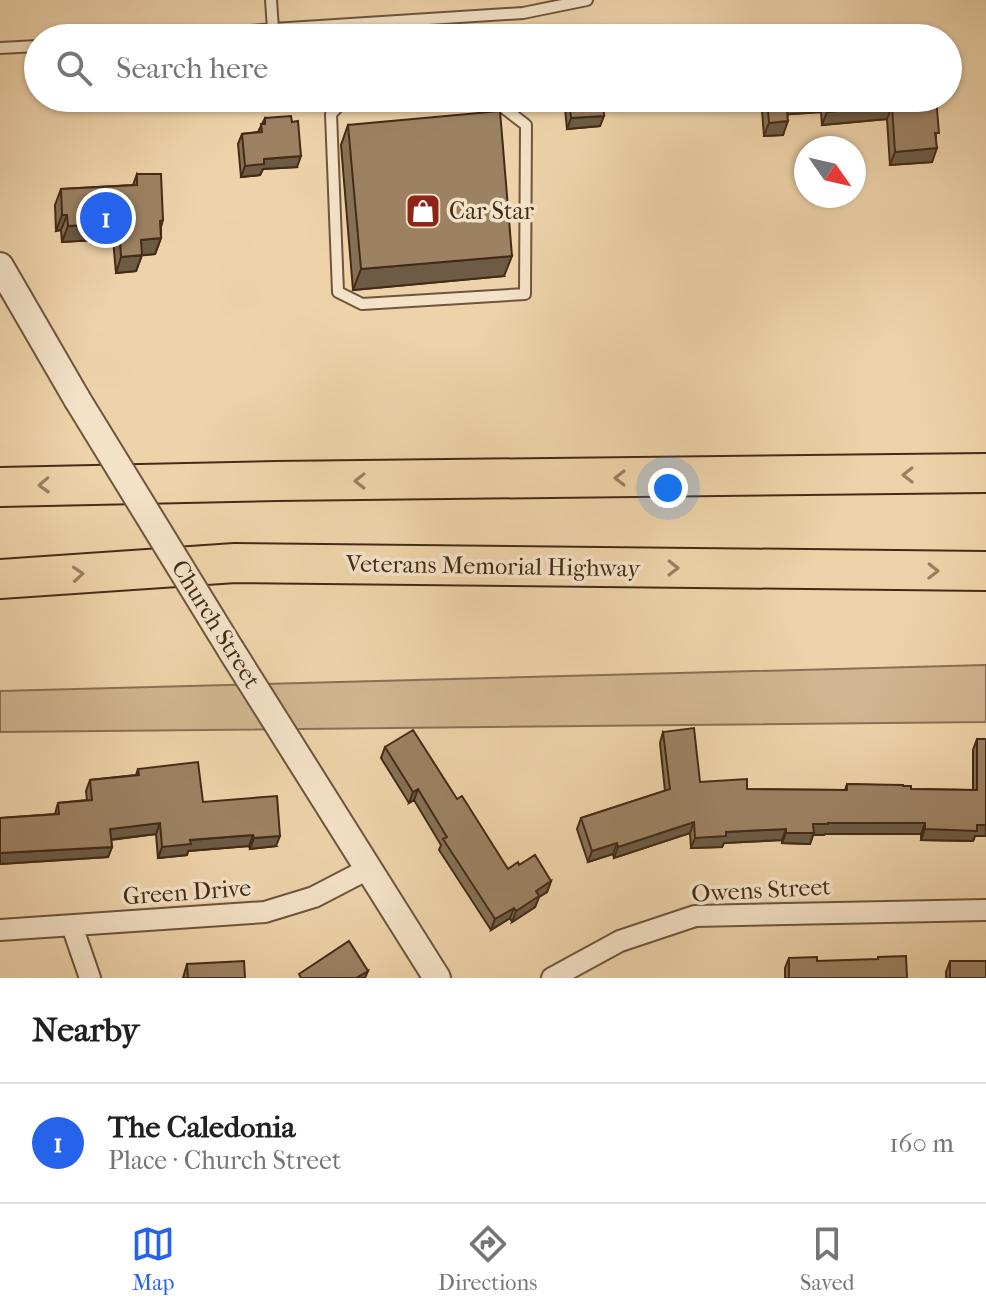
<!DOCTYPE html>
<html lang="en">
<head>
<meta charset="utf-8">
<style>
  body { margin:0; font-family:"IM FELL French Canon",serif; background:#f6f6f6; color:#202124 }
  .compass { position:absolute; left:794px; top:136px; width:72px; height:72px; border-radius:50%; background:#fff; box-shadow:0 2px 6px #0004; rotate:124deg }
  .you { position:absolute; left:668px; top:488px; width:28px; height:28px; margin:-20px; border:6px solid #fff; border-radius:50%; background:#1a73e8; box-shadow:0 0 0 12px #1a73e833 }
  .badge { display:grid; place-items:center; width:52px; height:52px; border-radius:50%; background:#2563eb; color:#fff; font-size:26px; font-weight:700 }
  .pin { position:absolute; translate:-50% -50%; border:4px solid #fff; box-shadow:0 2px 8px #0006 }
  .list { margin:0; padding:0; list-style:none }
  h2 { display:flex; justify-content:space-between; align-items:center; height:104px; margin:0; padding:0 32px; font-size:34px }
  h2 small { font-size:26px; font-weight:400; color:#757577 }
  .list li { display:grid; grid-template-columns:52px 1fr auto; gap:24px; align-items:center; box-sizing:border-box; height:120px; padding:0 32px; border-top:2px solid #e0e0e0 }
  .list b { display:block; font-size:30px; white-space:nowrap }
  .list p { margin:0; font-size:26px; white-space:nowrap; color:#757577 }
  .list em { font-size:26px; font-style:normal; color:#757577 }
  .icon { flex:none; width:44px; height:44px; fill:none; stroke:currentColor; stroke-width:2; stroke-linecap:round; stroke-linejoin:round }
  .map { position:relative; flex:none; width:986px; height:978px; overflow:hidden }
  .search { position:absolute; background:#fff; box-shadow:0 2px 6px #0004; left:24px; right:24px; top:24px; height:88px; display:flex; align-items:center; gap:20px; box-sizing:border-box; padding:0 28px; border-radius:44px; color:#757577; font-size:30px }
  .sheet { height:224px; background:#fff }
  nav { display:flex; justify-content:space-around; align-items:center; box-sizing:border-box; height:112px; border-top:2px solid #e0e0e0; background:#fff; font-size:22px; color:#757577 }
  nav a { display:grid; justify-items:center; gap:4px }
  nav .on { color:#2563eb }
  .map>svg:first-child { display:block }
</style>
</head>
<body>
<div class="map">
<svg width="986" height="978" viewBox="0 0 986 978">
  <rect width="100%" height="100%" fill="#eed3aa"/>
  <filter id="stains"><feTurbulence type="fractalNoise" baseFrequency=".0025" numOctaves="4"/><feColorMatrix values="0 0 0 0 .2 0 0 0 0 .09 0 0 0 0 .02 0 0 0 .5 -.17"/></filter>
  <radialGradient id="worn" r=".72"><stop offset=".6" stop-color="#630" stop-opacity="0"/><stop offset="1" stop-color="#630" stop-opacity=".3"/></radialGradient>
  <path fill="#d1b691" stroke="#8a7054" stroke-width="2" d="M986 665V722L0 732V691Z"/>
  <g fill="none" stroke-linecap="round" stroke-linejoin="round">
    <defs>
      <path id="service" d="M271 0 273 29
        M410 21 412 38
        M171 38 273 29 523 13 587 0
        M0 48 38 46
        M346 98 331 114 338 292 362 304 525 294 526 125 491 98"/>
      <path id="minor" d="M72 926 90 978
        M0 930 265 912 314 897 368 869
        M552 978 620 941 695 916 986 910"/>
      <path id="tertiary" d="M0 266 77 399
        M231 650 437 978"/>
      <path id="motorway" d="M0 487 276 481 986 473
        M0 579 235 563 986 571"/>
    </defs>
    <use href="#service" stroke="#6e553b" stroke-width="14"/>
    <use href="#minor" stroke="#6e553b" stroke-width="24"/>
    <use href="#tertiary" stroke="#6e553b" stroke-width="30"/>
    <use href="#motorway" stroke="#442b16" stroke-width="42"/>
    <use href="#service" stroke="#f4e2c8" stroke-width="10"/>
    <use href="#minor" stroke="#f4e2c8" stroke-width="20"/>
    <use href="#tertiary" stroke="#f4e2c8" stroke-width="26"/>
    <use href="#motorway" stroke="#eed3aa" stroke-width="38"/>
    <defs>
      <path id="tertiary-bridge" d="M77 399 231 650"/>
    </defs>
    <use href="#tertiary-bridge" stroke="#6e553b" stroke-width="30" stroke-linecap="butt"/>
    <use href="#tertiary-bridge" stroke="#f4e2c8" stroke-width="26"/>
  </g>
  <path fill="#867055" stroke="#442b16" stroke-width="2" d="M564 98H603L600 126 567 129Z
    M761 98H936V141L932 162 890 165 887 119 822 125 821 112 788 114 783 135 764 136Z
    M265 118 297 167 263 169 260 175 241 177 238 144 242 134 258 132Z
    M348 125 504 276 353 290 341 145Z
    M137 174 163 220 161 227V238L155 254 142 255 136 271 116 273 113 239 62 242 61 230 56 231 55 205 61 189 133 185Z
    M663 732 700 782 747 789 845 790 847 784 903 786 911 789 973 790V750L977 739H986V836H975L973 841 921 840V834H825L824 835H813L810 844 782 843V840L724 843 722 847 691 848 690 833 614 858 613 854 588 862 577 829 581 818 665 791 660 743Z
    M385 747 457 799 508 869 519 865 551 881 547 892 539 897 535 907 512 922 510 918 491 930 439 850 441 845 414 800 409 803 381 758Z
    M138 769 203 802 276 846 250 849 249 846 188 851 187 855 158 858 156 834 111 840 112 847 108 857 0 864V818L55 814 58 803 87 800 86 791 90 780 136 775Z
    M789 958 817 961 907 978H785V968Z
    M950 961 986 978H946V972Z
    M187 964 245 978H183Z"/>
  <path fill="#6d5b45" stroke="#442b16" stroke-width="2" d="M826 98 821 112 781 115 786 101Z
    M892 106 887 119 822 125 827 112Z
    M604 116 600 126 567 129 571 118Z
    M788 121 783 135 764 136 769 123Z
    M937 148 932 162 890 165 895 152Z
    M301 156 297 167 263 169 260 175 241 177 245 166 264 159Z
    M62 215H67L61 230 56 231Z
    M119 223 113 239 62 242 68 226Z
    M161 238 155 254 135 256 141 240Z
    M142 255 136 271 116 273 121 257Z
    M512 256 504 276 353 290 361 269Z
    M418 789 414 800 409 803 413 792Z
    M694 822 690 833 614 858 618 847Z
    M160 823 156 834 106 840 110 829Z
    M828 823H925L921 834H825L824 835H813L810 844 782 843 786 833 813 824Z
    M977 825H986V836H975L973 841 921 840 925 829Z
    M786 829 782 840 724 843 722 847 691 848 695 838 726 832Z
    M253 835 249 846 188 851 187 855 158 858 162 847 190 840Z
    M280 836 276 846 250 849 254 838Z
    M617 843 613 854 588 862 592 851Z
    M112 847 108 857 0 864V853Z
    M551 881 547 892 539 897 535 907 512 922 516 911 536 891Z
    M514 908 510 918 491 930 495 919Z
    M368 971 365 978H356Z"/>
  <path fill="#9c8263" stroke="#442b16" stroke-width="2" d="M569 98H603L604 116 571 118Z
    M767 98H936L939 133H935L937 148 895 152 892 106 827 112 826 98 786 101 788 121 769 123Z
    M500 111 512 256 361 269 348 125Z
    M291 116 292 122 298 121 301 156 264 159V164L245 166 242 134 262 132 261 124H265V118Z
    M137 174H161L163 220 160 221 161 238 141 240 142 255 121 257 119 223 68 226 67 215H62L61 189 137 185Z
    M694 728 700 782 747 779V789L847 790V784L903 785V786H911V789L977 790V739H986V825H977V831L925 829V823H828V824H813L814 833H786V829L726 832V836L695 838 694 822 618 847 617 843 592 851 581 818 670 789 663 732Z
    M413 730 457 799 462 796 508 869 518 862 519 865 535 855 551 881 536 891 539 896 516 911 514 908 495 919 443 839 447 837 418 789 413 792 385 747Z
    M198 762 203 802 277 796 280 836 254 838 253 835 190 840 191 844 162 847 160 823 110 829 112 847 0 853V818L59 814 58 803 92 800 90 780 139 775 138 769Z
    M349 941 368 971 356 978H301L299 974Z
    M906 956 907 978H789V958L817 957V961L878 959V957Z
    M244 961 245 978H188L187 964Z
    M950 961H986V978H950Z"/>
  <defs><path id="oneway-chevron" d="M-2-3.5L2.5 0L-2 3.5" fill="none" stroke-width="1.6" stroke-linecap="round" stroke-linejoin="round" transform="scale(2)"/></defs>
  <g stroke="#997f60">
    <use href="#oneway-chevron" transform="translate(908 475) rotate(179)"/>
    <use href="#oneway-chevron" transform="translate(620 478) rotate(180)"/>
    <use href="#oneway-chevron" transform="translate(360 481) rotate(180)"/>
    <use href="#oneway-chevron" transform="translate(44 485) rotate(178)"/>
    <use href="#oneway-chevron" transform="translate(673 568) rotate(1)"/>
    <use href="#oneway-chevron" transform="translate(933 571) rotate(1)"/>
    <use href="#oneway-chevron" transform="translate(78 574) rotate(-4)"/>
  </g>
  <defs>
    <symbol id="shop-square" viewBox="-11 -11 22 22"><rect x="-9" y="-9" width="18" height="18" rx="4" fill="#8f2418" stroke="#f4e2c8"/><path d="M-5-2.5h2.3a2.7 3.5 0 0 1 5.4 0H5L5.5 6h-11ZM-1.5-2.5h3a1.5 2.3 0 0 0-3 0Z" fill="#fff"/></symbol>
  </defs>
  <g fill-rule="evenodd">
    <use href="#shop-square" x="403" y="191" width="40" height="40"/>
  </g>
  <g text-anchor="middle" dominant-baseline="central" stroke-width="7" stroke-linejoin="round" paint-order="stroke">
    <g font-size="24" fill="#442b16" stroke="#f4e2c8" text-anchor="start">
      <text x="449" y="211">Car Star</text>
    </g>
    <g font-size="24" fill="#442b16" stroke="#f4e2c8">
      <text transform="translate(493 566) rotate(1)">Veterans Memorial Highway</text>
      <text transform="translate(216 624) rotate(58)">Church Street</text>
      <text transform="translate(761 890) rotate(-3)">Owens Street</text>
      <text transform="translate(187 892) rotate(-4)">Green Drive</text>
    </g>
  </g>
  <rect width="100%" height="100%" filter="url(#stains)"/>
  <rect width="100%" height="100%" fill="url(#worn)"/>
</svg>
<svg class="compass" viewBox="-18 -18 36 36"><path d="M0-13l5 13h-10z" fill="#e53935"/><path d="M0 13l5-13h-10z" fill="#757577"/></svg>
<div class="you"></div>
<div class="pin badge" style="left:106px;top:218px">1</div>
<div class="search"><svg class="icon" aria-label="search" viewBox="0 0 24 24"><circle cx="10" cy="10" r="6"/><path d="M15 15l6 6"/></svg>Search here</div>
</div>
<section class="sheet">
<h2>Nearby<small></small></h2>
<ul class="list">
<li><span class="badge">1</span><div><b>The Caledonia</b><p>Place · Church Street</p></div><em>160 m</em></li>
</ul>
</section>
<nav>
<a class="on"><svg class="icon" aria-label="map" viewBox="0 0 24 24"><path d="M3 6l6-2 6 2 6-2v14l-6 2-6-2-6 2zM9 4v14M15 6v14"/></svg>Map</a>
<a><svg class="icon" aria-label="directions" viewBox="0 0 24 24"><path d="M12 3l9 9-9 9-9-9zM9 14v-3h6M13 9l2 2-2 2"/></svg>Directions</a>
<a><svg class="icon" aria-label="saved" viewBox="0 0 24 24"><path d="M7 4h10v16l-5-4-5 4z"/></svg>Saved</a>
</nav>
</body>
</html>
